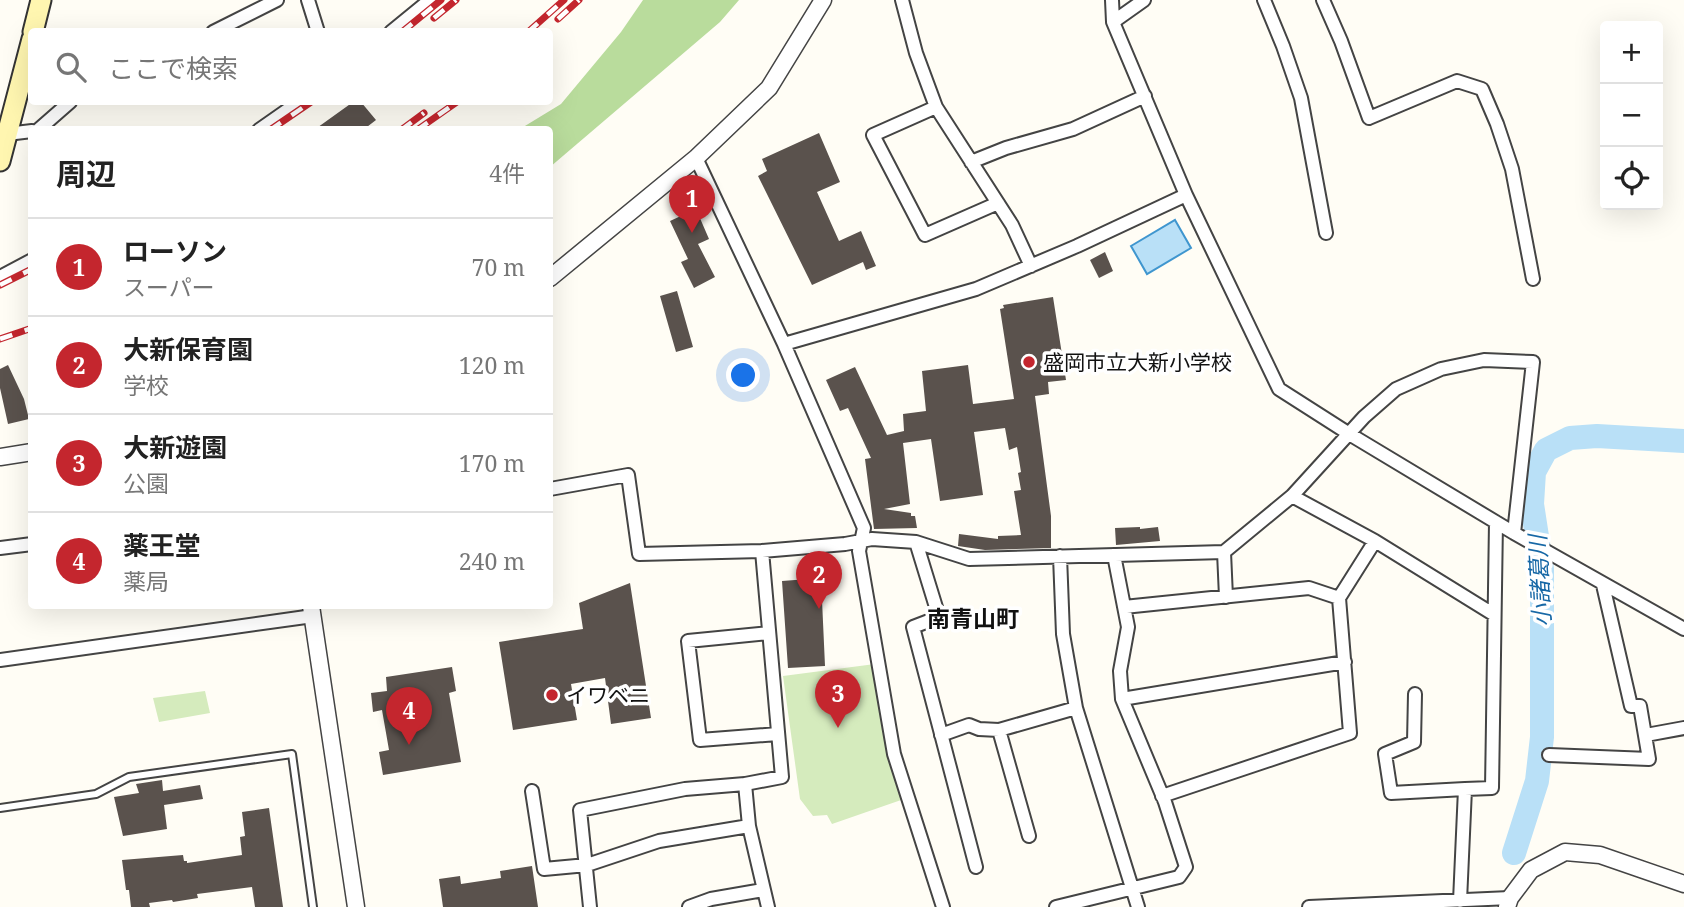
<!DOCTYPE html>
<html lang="ja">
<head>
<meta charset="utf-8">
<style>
  body { margin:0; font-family:"Noto Serif","Noto Sans JP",serif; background:#f2f2f2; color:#222 }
  .controls { position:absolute; right:21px; top:21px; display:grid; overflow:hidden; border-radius:7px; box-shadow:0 7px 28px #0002 }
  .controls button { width:63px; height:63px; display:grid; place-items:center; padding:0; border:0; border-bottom:2px solid #e0e0e0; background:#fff; color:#222; font:35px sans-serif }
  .you { position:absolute; left:744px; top:376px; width:24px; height:24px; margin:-18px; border:5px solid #fff; border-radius:50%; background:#1a73e8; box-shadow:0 0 0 10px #1a73e833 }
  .badge { display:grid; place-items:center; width:46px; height:46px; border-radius:50%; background:#c4262e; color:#fff; font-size:23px; font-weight:700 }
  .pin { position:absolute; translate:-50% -58px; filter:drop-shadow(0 2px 4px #0008) }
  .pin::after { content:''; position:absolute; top:37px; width:24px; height:21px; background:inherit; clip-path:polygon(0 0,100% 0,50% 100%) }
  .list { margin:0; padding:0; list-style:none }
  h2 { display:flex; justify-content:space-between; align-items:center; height:91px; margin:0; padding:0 28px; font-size:30px }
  h2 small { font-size:23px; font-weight:400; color:#767676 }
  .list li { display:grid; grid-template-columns:46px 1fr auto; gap:21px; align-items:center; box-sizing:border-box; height:98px; padding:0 28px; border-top:2px solid #e0e0e0 }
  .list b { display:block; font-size:26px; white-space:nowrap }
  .list p { margin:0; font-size:23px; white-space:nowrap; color:#767676 }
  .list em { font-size:23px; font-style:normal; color:#767676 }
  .icon { flex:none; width:38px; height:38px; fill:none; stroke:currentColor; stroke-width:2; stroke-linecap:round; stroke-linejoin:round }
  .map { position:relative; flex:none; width:1684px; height:907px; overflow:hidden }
  .search { position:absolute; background:#fff; box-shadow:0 7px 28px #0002; left:28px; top:28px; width:525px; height:77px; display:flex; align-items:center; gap:18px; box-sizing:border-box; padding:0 24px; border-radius:7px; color:#767676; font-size:26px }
  .panel { position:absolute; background:#fff; box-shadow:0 7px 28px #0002; left:28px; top:126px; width:525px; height:483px; border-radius:7px }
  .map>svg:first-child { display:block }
</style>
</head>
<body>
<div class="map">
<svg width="1684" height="907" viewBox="0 0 1684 907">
  <rect width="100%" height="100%" fill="#fffdf5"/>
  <path fill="#d5ebbd" d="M875 664 904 799 832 824 827 815 813 816 800 799 783 676Z
    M205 691 210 713 159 722 153 698Z"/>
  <path fill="#b9dc9c" d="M643 0H739L720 22 550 167V130L520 129 561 104 621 32Z"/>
  <path fill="#b9e0f7" stroke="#3f96cf" stroke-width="2" d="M1175 220 1191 248 1147 274 1131 246Z"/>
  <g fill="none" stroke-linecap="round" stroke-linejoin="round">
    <path stroke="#b9e0f7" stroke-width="24" d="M1514 853 1537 781 1542 737V569L1532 504 1534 472 1546 450 1570 438 1597 436 1684 441"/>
  </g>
  <path fill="#5a524d" d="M353 102H361L376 120 363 130H314Z
    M819 133 840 182 817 192 839 241 861 231 876 266 866 270 863 262 812 285 758 176 767 171 762 159Z
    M696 209 709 239 698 244 715 277 694 288 681 262 688 259 670 221Z
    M1105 252 1113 271 1099 278 1090 260Z
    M677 291 693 347 676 352 660 296Z
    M1053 297 1066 380 1048 382 1049 394 1035 396 1051 516V548L985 550 958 546 959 534 998 539V536L1021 535 1014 491 1021 490 1018 473 1021 472 1017 447 1009 450 1005 428 974 432 983 495 940 501 931 439 903 443 910 504 884 509 911 513V516H915L917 528 874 529 865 459 871 458 848 408 840 411 826 380 855 367 887 435 904 431 903 414 926 411 922 371 968 365 973 404 1014 399 1000 309 1004 308 1003 305Z
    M8 365 24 399 29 419 8 424 0 388V369Z
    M1140 527V529L1158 527 1160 541 1116 545 1115 528Z
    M821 578 825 666 788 668 782 581Z
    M630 583 651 718 611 724 605 678 571 684 577 720 513 730 499 642 583 629 579 603Z
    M452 667 456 691 449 693 461 762 383 775 379 752 389 750 382 710 373 712 371 693 387 691 386 677Z
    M162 780 163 791 200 785 203 799 164 805 167 829 123 836 114 797 139 793 136 784Z
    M269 808 283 907H255L252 887 197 894 198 898 173 902 172 900 149 903 150 907H131L129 890H126L122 860 183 855 184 861H187V863L242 855 240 837 245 836 242 812Z
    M532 866 538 907H443L439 879 460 876 461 884 501 878 500 871Z"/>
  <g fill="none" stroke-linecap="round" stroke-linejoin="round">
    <defs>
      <path id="service" d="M0 808 96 794 129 777 292 754 313 907"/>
      <path id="minor" d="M308 0 318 32
        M902 0 916 53 936 107 1012 225 1031 266
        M1112 0 1113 22 1186 195 1279 389 1351 435 1514 533 1684 629
        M1264 0 1283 46 1301 98 1326 233
        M1323 0 1341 41 1369 118 1457 81 1482 89 1497 124 1512 169 1533 279
        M1113 22 1144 0
        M213 32 277 0
        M391 32 430 0
        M936 107 873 135 925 235 998 203
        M38 130 70 102
        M259 130 299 102
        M7 134 32 131
        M696 158 784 344 864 528 859 551 894 754 943 907
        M971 162 1006 148 1073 129 1145 96
        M0 277 32 260
        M784 344 976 289 1077 246 1186 195
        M550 489 628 475 639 554 762 551 845 544 872 539 916 542 969 559 1224 552 1292 496 1364 417 1396 389 1441 369 1484 360 1533 362 1514 533
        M1292 496 1375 541 1493 614
        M916 542 939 617 913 627 976 867
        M0 548 32 544
        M1224 552 1226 597
        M1060 556 1063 634 1076 708 1138 907
        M1124 607 1309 588 1339 598
        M769 633 688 641 700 740 778 734
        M0 660 313 616
        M1415 694 1414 742 1385 754 1391 793 1465 789 1460 901
        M1122 699 1345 662
        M999 730 1029 836
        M941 735 969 725 979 729 999 730 1076 708
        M1646 735 1684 728
        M1549 755 1649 759 1640 706H1631L1603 585
        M745 784 782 777 762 551
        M1465 789 1492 788 1496 522
        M532 791 544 869 587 865 659 841 749 826
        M1162 796 1350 733 1339 598 1375 541
        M590 907 580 810 685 789 745 784 749 826 768 907
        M689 907 711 899 763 890
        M1056 907 1179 877 1186 867 1165 802 1122 699 1120 671 1128 627 1114 555
        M1309 907 1510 898"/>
      <path id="tertiary" d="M550 278 696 158 769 88 823 0
        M0 457 32 452
        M311 606 356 907
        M1507 907 1510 898 1531 870 1565 852 1600 855 1684 884"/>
      <path id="secondary" d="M33 32 41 0
        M0 161 32 39"/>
    </defs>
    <use href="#service" stroke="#444" stroke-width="10"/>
    <use href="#minor" stroke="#444" stroke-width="16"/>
    <use href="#tertiary" stroke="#444" stroke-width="19"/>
    <use href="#secondary" stroke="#333" stroke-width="23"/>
    <use href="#service" stroke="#fff" stroke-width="6"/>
    <use href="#minor" stroke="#fff" stroke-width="12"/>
    <use href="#tertiary" stroke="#fff" stroke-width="16"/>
    <use href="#secondary" stroke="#fff6b0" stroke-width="19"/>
    <defs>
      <path id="rail" d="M434 18 456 0
        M558 19 579 0
        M402 32 441 0
        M528 32 564 0
        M270 130 311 102
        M401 130 424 113
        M417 130 457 102
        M0 285 32 269
        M0 339 32 328"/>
    </defs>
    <use href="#rail" stroke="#c4262e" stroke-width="7"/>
    <use href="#rail" stroke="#fff" stroke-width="4.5" stroke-dasharray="13" stroke-linecap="butt"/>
  </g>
  <g fill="#c4262e" stroke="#fff" stroke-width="2.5">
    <circle cx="1029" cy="362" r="7"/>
    <circle cx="552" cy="695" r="7"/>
  </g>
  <g text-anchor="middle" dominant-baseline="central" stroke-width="7" stroke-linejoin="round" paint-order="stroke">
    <g font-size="21" fill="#111" stroke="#fff" text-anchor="start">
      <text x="1043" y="362">盛岡市立大新小学校</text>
      <text x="566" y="695">イワベニ</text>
    </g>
    <g font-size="23" font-style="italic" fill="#1768a6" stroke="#fff">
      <text transform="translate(1539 581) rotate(-93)">小諸葛川</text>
    </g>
    <g font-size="23" font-weight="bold" fill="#111" stroke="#fff">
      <text x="973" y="618">南青山町</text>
    </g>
  </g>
</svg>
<div class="controls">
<button>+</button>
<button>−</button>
<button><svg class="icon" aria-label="locate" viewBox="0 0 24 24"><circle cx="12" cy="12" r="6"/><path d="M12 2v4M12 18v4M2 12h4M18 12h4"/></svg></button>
</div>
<div class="you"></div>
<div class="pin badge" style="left:692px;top:233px">1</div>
<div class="pin badge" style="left:819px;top:609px">2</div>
<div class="pin badge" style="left:838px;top:728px">3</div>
<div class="pin badge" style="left:409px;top:745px">4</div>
<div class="search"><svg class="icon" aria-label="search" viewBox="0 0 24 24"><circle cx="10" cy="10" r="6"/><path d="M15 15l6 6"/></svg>ここで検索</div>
<section class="panel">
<h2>周辺<small>4件</small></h2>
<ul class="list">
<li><span class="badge">1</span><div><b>ローソン</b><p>スーパー</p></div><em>70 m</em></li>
<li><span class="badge">2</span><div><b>大新保育園</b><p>学校</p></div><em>120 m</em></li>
<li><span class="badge">3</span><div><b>大新遊園</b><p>公園</p></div><em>170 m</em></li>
<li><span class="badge">4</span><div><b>薬王堂</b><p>薬局</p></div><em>240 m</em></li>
</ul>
</section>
</div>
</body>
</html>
